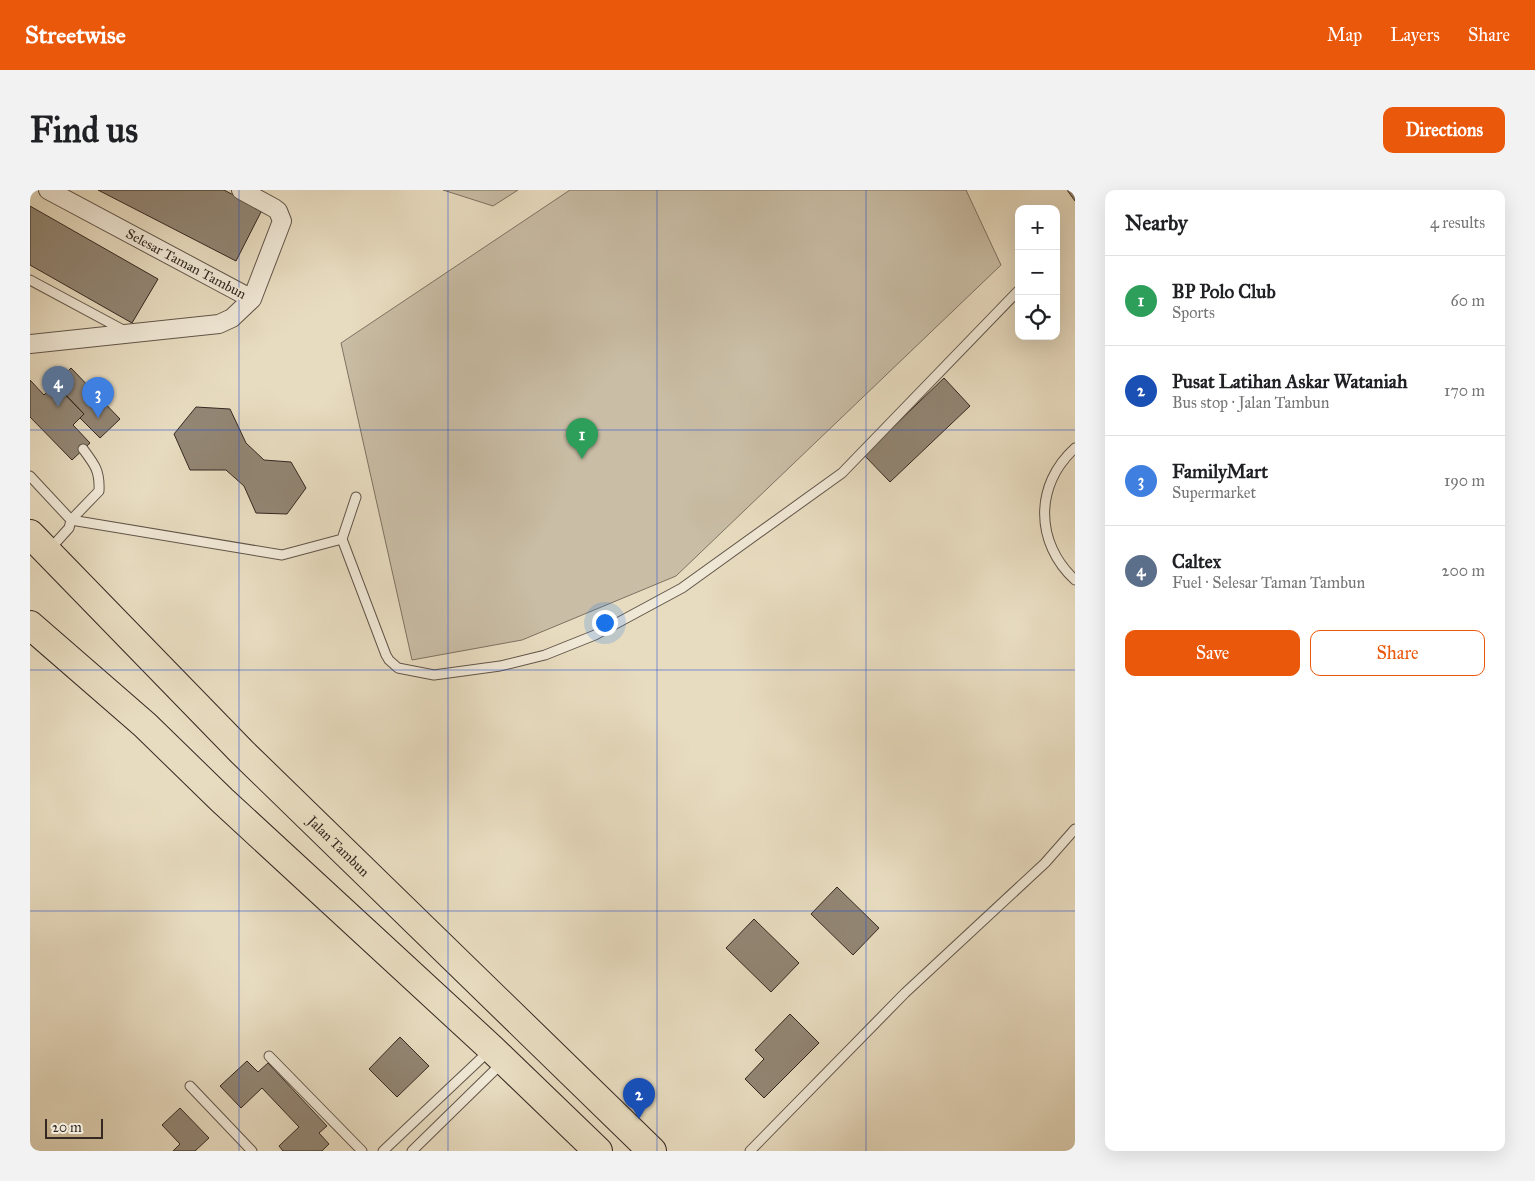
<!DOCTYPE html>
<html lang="en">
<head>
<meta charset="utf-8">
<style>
  body { margin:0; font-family:"IM FELL Great Primer",serif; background:#f2f2f2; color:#202124 }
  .controls { position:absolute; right:15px; top:15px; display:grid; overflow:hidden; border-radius:10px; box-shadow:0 5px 20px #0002 }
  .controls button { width:45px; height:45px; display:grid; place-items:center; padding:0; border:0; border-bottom:1px solid #e0e0e0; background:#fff; color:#202124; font:25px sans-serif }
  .scale { position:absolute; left:15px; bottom:12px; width:58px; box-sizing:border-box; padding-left:5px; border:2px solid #342821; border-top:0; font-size:14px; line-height:18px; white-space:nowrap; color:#342821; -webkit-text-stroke:4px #f0e8d6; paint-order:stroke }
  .you { position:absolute; left:574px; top:432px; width:18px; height:18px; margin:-12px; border:4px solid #fff; border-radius:50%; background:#1a73e8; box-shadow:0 0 0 8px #1a73e833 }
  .badge { display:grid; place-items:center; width:32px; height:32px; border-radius:50%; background:#ea580c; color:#fff; font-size:16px; font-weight:700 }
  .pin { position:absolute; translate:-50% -41px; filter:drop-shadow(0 1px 2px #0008) }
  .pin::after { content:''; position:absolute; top:26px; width:18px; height:15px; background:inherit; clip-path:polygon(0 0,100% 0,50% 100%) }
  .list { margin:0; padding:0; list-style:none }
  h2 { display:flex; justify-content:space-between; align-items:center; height:65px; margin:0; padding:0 20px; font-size:21px }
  h2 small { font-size:16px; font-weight:400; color:#757577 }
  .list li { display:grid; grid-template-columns:32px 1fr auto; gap:15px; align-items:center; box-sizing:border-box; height:90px; padding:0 20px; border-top:1px solid #e0e0e0 }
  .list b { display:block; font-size:19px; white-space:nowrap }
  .list p { margin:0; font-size:16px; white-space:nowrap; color:#757577 }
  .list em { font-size:16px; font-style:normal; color:#757577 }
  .actions { display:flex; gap:10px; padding:15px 20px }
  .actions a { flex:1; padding:11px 0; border:1px solid #ea580c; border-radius:10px; text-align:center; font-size:18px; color:#ea580c }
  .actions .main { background:#ea580c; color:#fff }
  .icon { flex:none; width:28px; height:28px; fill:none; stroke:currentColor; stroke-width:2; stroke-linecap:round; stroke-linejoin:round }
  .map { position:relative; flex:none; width:1045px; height:961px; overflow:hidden; border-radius:10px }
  header { display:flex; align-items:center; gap:30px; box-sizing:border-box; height:70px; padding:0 25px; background:#ea580c; color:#fff }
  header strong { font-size:24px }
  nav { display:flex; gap:28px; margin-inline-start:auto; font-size:18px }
  .intro { display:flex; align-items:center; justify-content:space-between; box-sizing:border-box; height:120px; padding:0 30px }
  h1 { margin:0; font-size:35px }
  .button { padding:12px 22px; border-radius:10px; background:#ea580c; color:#fff; font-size:18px; font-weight:700 }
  main { display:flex; gap:30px; padding:0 30px }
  aside { flex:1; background:#fff; border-radius:10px; box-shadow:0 5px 20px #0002 }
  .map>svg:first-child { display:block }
</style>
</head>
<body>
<header>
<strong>Streetwise</strong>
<nav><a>Map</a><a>Layers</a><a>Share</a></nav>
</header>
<div class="intro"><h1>Find us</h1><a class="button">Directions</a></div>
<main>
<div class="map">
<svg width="1045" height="961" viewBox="0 0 1045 961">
  <rect width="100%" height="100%" fill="#e8dcc0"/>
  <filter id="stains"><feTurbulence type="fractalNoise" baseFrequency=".004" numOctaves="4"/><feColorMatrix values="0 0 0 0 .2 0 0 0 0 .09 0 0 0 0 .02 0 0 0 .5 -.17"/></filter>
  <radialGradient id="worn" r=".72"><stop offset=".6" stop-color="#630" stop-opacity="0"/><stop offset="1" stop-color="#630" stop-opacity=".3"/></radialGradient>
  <path fill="#c9bda5" stroke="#7e7263" d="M413 0H488L463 16Z
    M540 0H936L971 75 646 386 492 450 382 470 311 153Z"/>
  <path fill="#928674" stroke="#342821" d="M68 0H194L232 20 206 71Z
    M1037 0H1045V11Z
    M0 16 128 89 102 133 0 75Z
    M41 178 90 229 70 248 50 228 54 224 25 194Z
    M914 188 940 216 860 292 834 265Z
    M0 190 14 205 25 194 54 224 43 235 60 253 42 270 0 227Z
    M166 217 200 219 216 253 234 270 261 272 276 298 257 324 226 323 214 296 196 280H160L144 244Z
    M807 697 849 738 823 765 781 724Z
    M724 729 769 773 741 802 696 758Z
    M760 824 789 853 734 908 715 889 734 869 725 860Z
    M370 847 399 876 367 907 339 879Z
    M217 871 228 882 238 873 297 936 289 943 299 954 292 961H253L249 956 269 937 232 898 211 918 190 896Z
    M150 918 179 948 165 961H143L150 954 132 935Z"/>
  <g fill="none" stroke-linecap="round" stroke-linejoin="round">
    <defs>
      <path id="service" d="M0 90 95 141
        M1045 258C1004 295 1005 353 1045 390
        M0 286 41 330 39 338 20 359
        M41 330 252 365 312 349 326 307
        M41 330 69 301C70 281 65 275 53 259
        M312 349 356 465 359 470 368 478 404 485 470 476 515 465 565 445 652 398 812 283 989 100
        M239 866 332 961
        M160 896 222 961
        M353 961 460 860
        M382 961 472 873
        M720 961 875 803 1015 673 1045 639"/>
      <path id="minor" d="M211 0 244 18 248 21 252 31 222 109
        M0 154 189 134 202 128 222 109 18 0"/>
      <g id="primary">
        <path id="s1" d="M0 344 212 562 622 961"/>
        <path d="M0 435 115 535 192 610 462 859 568 961"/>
      </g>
    </defs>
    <use href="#service" stroke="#615549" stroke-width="11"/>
    <use href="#minor" stroke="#615549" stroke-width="20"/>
    <use href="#primary" stroke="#342821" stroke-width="30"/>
    <use href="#service" stroke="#f0e8d6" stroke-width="9"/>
    <use href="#minor" stroke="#f0e8d6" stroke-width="18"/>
    <use href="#primary" stroke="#e8dcc0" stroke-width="28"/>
  </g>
  <path fill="none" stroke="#1d4ed8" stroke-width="1" stroke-opacity="0.55" d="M209 0V961M418 0V961M627 0V961M836 0V961M0 240H1045M0 480H1045M0 721H1045"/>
  <g text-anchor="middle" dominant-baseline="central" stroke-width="4" stroke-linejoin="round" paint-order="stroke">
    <g font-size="14" fill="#342821" stroke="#f0e8d6">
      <text transform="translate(156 74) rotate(28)">Selesar Taman Tambun</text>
      <text stroke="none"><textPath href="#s1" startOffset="439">Jalan Tambun</textPath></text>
    </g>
  </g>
  <rect width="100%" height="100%" filter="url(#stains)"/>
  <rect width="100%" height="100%" fill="url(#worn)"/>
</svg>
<div class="controls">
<button>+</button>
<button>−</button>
<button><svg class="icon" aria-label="locate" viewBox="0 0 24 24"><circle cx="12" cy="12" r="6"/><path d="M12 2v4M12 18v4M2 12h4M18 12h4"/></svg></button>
</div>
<div class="scale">20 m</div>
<div class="you"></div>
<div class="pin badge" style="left:552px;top:269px;background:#2e9e5b">1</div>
<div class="pin badge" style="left:609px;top:929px;background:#1a4fb4">2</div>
<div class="pin badge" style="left:68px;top:228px;background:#3f7fe0">3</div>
<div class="pin badge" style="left:28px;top:217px;background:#5c6f8a">4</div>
</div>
<aside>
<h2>Nearby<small>4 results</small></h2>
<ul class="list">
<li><span class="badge" style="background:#2e9e5b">1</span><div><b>BP Polo Club</b><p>Sports</p></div><em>60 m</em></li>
<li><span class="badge" style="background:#1a4fb4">2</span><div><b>Pusat Latihan Askar Wataniah</b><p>Bus stop · Jalan Tambun</p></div><em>170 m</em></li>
<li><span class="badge" style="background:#3f7fe0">3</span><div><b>FamilyMart</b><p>Supermarket</p></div><em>190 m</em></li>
<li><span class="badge" style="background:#5c6f8a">4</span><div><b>Caltex</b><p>Fuel · Selesar Taman Tambun</p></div><em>200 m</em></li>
</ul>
<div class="actions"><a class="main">Save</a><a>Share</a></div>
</aside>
</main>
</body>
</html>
